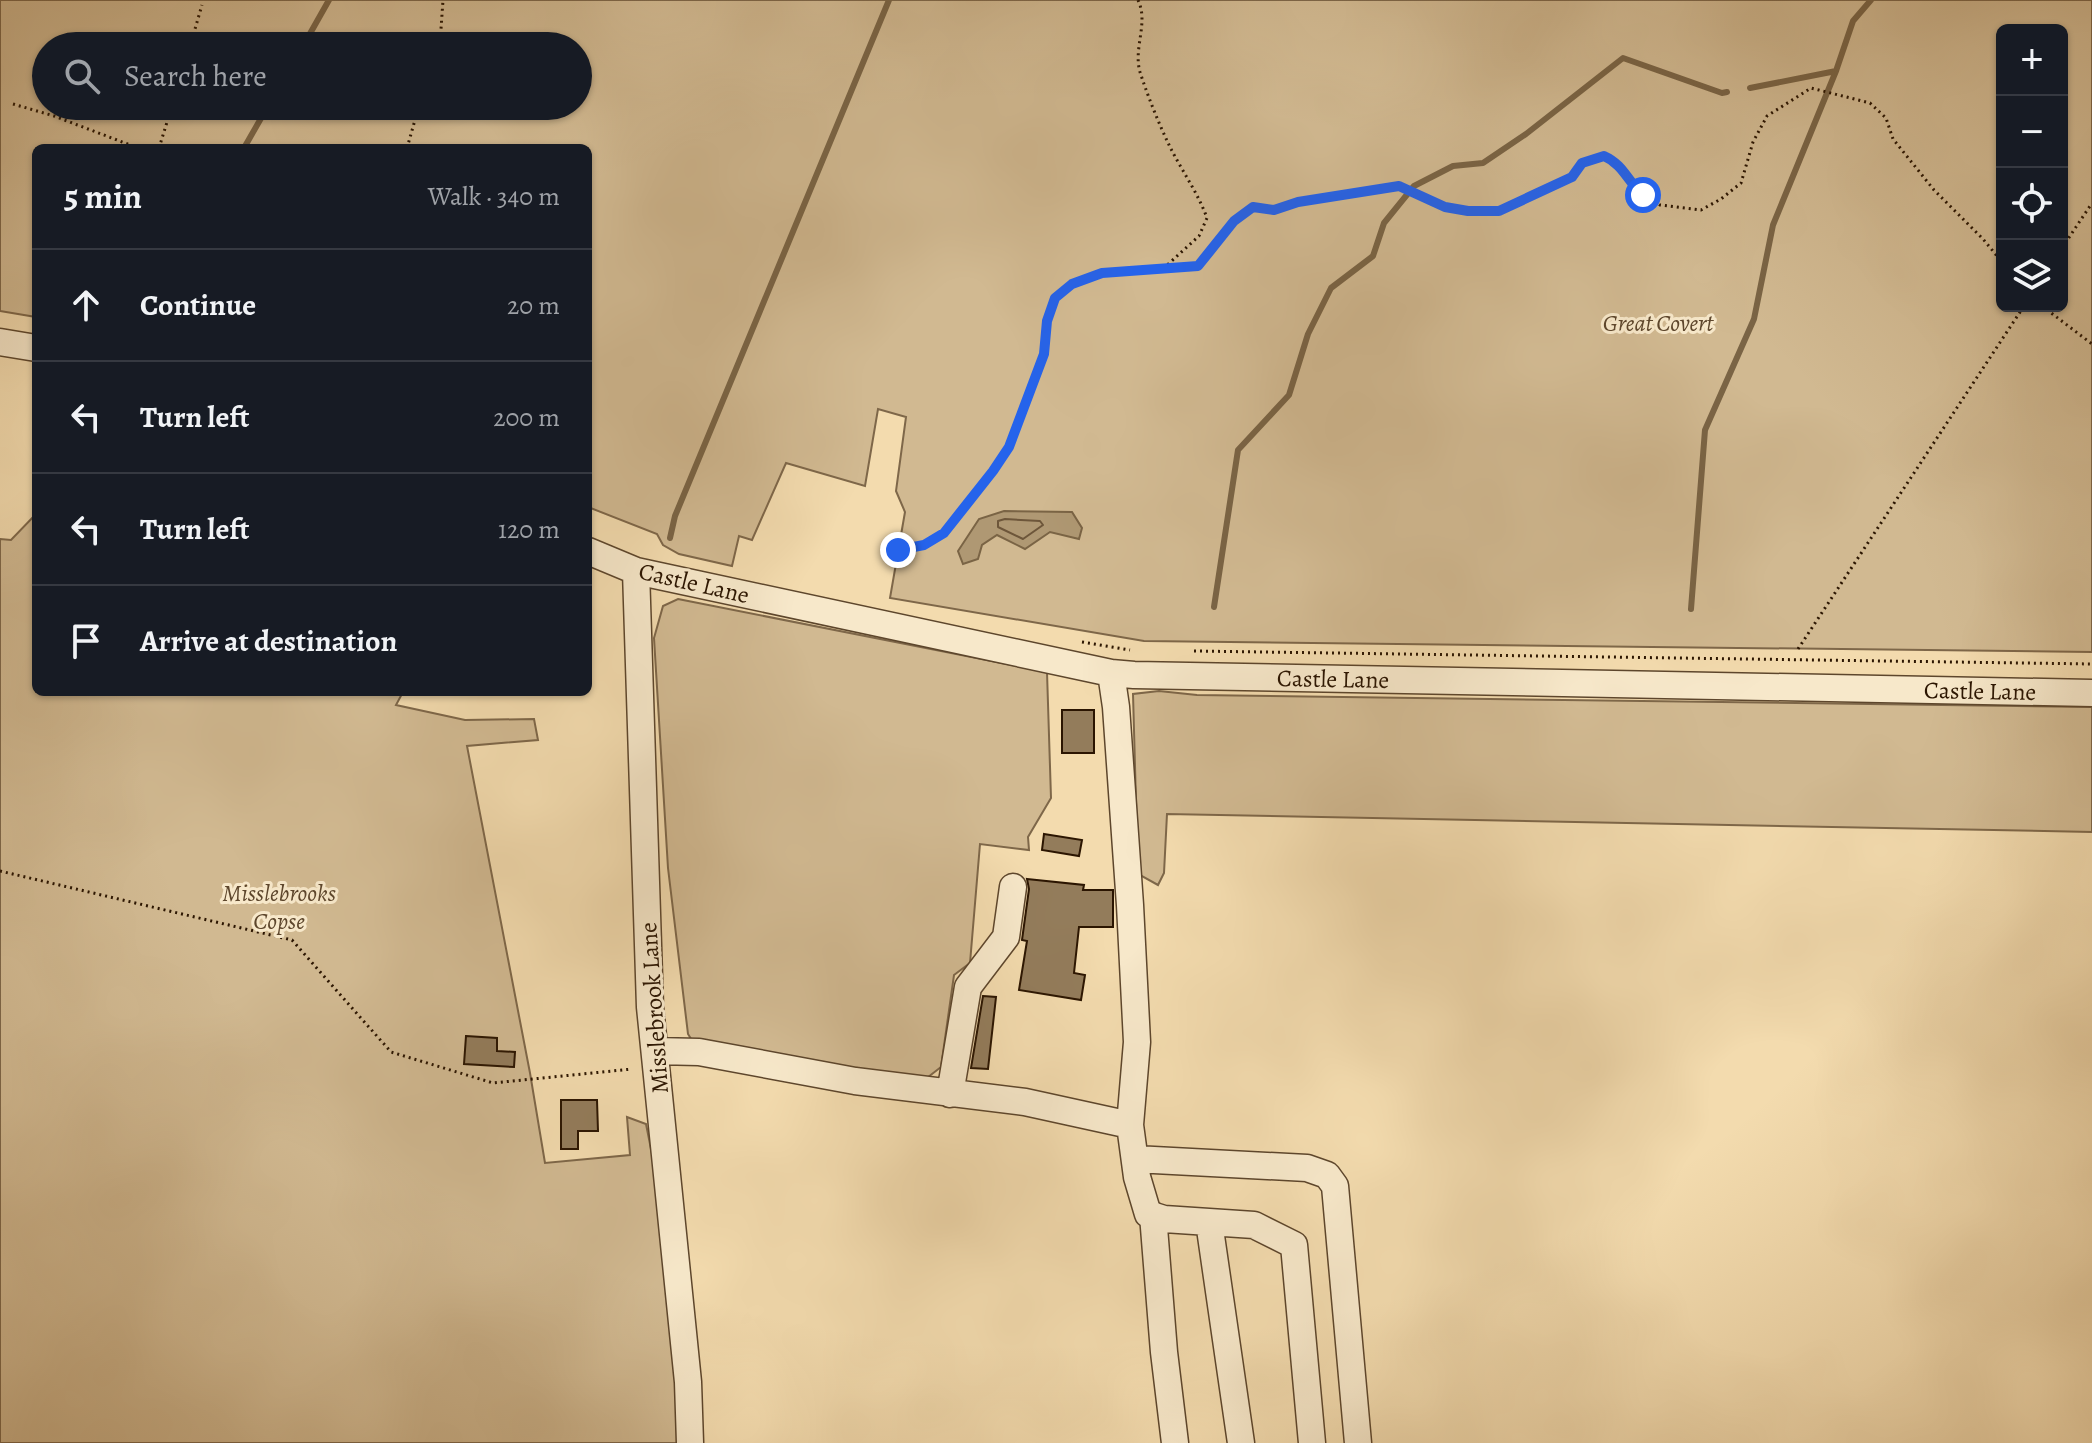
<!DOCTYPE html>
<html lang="en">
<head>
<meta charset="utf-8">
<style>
  body { margin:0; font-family:Alegreya,serif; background:#242831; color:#f1f3f6 }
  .controls { position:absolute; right:24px; top:24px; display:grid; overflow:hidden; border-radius:12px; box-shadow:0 2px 6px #0004 }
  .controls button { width:72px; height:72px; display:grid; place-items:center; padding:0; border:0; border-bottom:2px solid #363941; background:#171b24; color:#f1f3f6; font:40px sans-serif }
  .stop { position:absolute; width:24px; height:24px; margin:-18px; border:6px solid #2563eb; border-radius:50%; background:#fff }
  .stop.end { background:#2563eb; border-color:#fff; box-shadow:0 2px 8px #0008 }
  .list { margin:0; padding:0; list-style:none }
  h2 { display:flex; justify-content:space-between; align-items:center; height:104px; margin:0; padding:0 32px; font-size:34px }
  h2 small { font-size:26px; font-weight:400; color:#9ea1a6 }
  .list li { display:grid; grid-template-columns:52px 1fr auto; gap:24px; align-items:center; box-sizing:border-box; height:112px; padding:0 32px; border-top:2px solid #363941 }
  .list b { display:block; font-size:30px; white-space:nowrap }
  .list em { font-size:26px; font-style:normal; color:#9ea1a6 }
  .icon { flex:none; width:44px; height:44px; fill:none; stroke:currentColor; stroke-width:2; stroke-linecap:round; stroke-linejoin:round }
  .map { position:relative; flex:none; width:2092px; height:1443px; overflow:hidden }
  .search { position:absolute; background:#171b24; box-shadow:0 2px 6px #0004; left:32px; top:32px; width:560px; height:88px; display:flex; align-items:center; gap:20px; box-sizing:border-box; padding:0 28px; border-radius:44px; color:#9ea1a6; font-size:30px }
  .panel { position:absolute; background:#171b24; box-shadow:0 2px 6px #0004; left:32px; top:144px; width:560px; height:552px; border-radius:12px }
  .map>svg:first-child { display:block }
</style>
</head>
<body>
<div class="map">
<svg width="2092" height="1443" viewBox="0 0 2092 1443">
  <rect width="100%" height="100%" fill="#f3dbae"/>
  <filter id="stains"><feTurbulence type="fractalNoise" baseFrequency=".0025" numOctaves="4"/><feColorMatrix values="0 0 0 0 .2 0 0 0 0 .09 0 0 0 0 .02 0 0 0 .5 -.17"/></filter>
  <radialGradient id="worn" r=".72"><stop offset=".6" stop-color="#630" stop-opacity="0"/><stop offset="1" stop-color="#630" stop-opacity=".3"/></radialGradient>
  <path fill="#d1b991" stroke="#7e6749" stroke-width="2" fill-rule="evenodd" d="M0 0H2092V652L1144 641 890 598 905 512 896 491 906 417 878 409 865 486 786 463 752 540 739 536 732 566 679 554 663 545 657 534 588 507V148H36V317L0 311ZM2002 30H2062V306H2002ZM46 46H578V106H46Z
    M36 514V692H403L396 705 465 720 534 719 538 740 467 746 530 1073 545 1163 630 1155 627 1117 646 1124 654 1164 676 1370 677 1443H0V539L11 540Z
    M678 599 1047 672 1051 798 1028 837 1029 850 980 844 970 963 954 975 941 1067 923 1081 693 1042 688 1034 668 868 654 638 663 606Z
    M1159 691 1197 695 2092 707V832L1167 814 1164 873 1158 885 1138 874 1133 694Z"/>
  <path fill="#af9873" stroke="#7a6445" stroke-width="2" d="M1004 511 1072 512 1082 528 1079 539 1050 532 1025 549 997 535 982 545 978 559 963 564 958 551 979 519Z"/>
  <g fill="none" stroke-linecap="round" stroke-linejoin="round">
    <path stroke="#6d563a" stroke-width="2" d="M1005 519 1040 521 1043 525 1023 539 998 527V521Z"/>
    <path stroke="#7a6445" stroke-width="6" d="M303 46 329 0
      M1750 88 1836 71 1853 21 1871 0
      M244 148 268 106
      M670 538 675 516 889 0
      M1214 607 1238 450 1289 395 1308 334 1331 288 1373 256 1384 223 1414 186 1453 166 1483 163 1526 134 1623 58 1722 93 1727 92
      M1691 609 1705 430 1754 319 1773 225 1836 71"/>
  </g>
  <path fill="#937c5b" stroke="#2b1501" stroke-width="2" d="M1062 710H1094V753H1062Z
    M1044 834 1082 840 1079 856 1042 850Z
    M1027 879 1084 885 1083 890H1113V927H1079L1074 973 1085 975 1081 1000 1019 990 1027 941 1022 940 1029 889Z
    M983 996 996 997 988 1069 971 1068Z
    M466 1036 497 1038V1051L515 1052 514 1067 464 1064Z
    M561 1100H597L598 1131H578V1149H561Z"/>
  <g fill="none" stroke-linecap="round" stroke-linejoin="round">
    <defs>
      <path id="minor" d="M0 342 36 348
        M588 551 636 571 1111 673 1134 675 2092 693
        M636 571 650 1007 688 1382 690 1443
        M1111 673 1116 707 1130 905 1137 1042 1130 1125
        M655 1051 699 1052 855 1081 1025 1102 1130 1125 1137 1177 1148 1214 1164 1219 1254 1225 1294 1245 1312 1443
        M950 1094 968 987 1006 937 1013 887
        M1135 1159 1307 1168 1327 1175 1335 1186 1358 1443
        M1153 1215 1164 1352 1175 1443
        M1209 1222 1241 1443"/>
    </defs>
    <use href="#minor" stroke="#5d462c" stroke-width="29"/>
    <path stroke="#2b1501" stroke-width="3" stroke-dasharray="2 4" stroke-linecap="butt" d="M1138 0C1149 23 1133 48 1140 72 1148 97 1159 124 1170 147 1182 171 1198 193 1207 218L1199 236 1165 267
      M190 46 202 5
      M436 46 441 29 443 0
      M13 104 54 116 138 148
      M159 148 172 106
      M407 148 419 106
      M2062 248 2092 203
      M2042 306 2092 344
      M898 550 924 545 944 533 993 471 1009 447 1044 354 1047 321 1055 298 1072 284 1102 273 1198 266 1234 221 1253 207 1274 210 1298 202 1399 186 1445 207 1468 211H1499L1572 177 1582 163 1604 156 1619 163 1630 183 1660 205 1701 210 1721 199 1741 183 1753 142 1767 116 1811 88 1870 103 1886 118 1893 139 1934 190 1983 239 2002 262
      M1082 642 1130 650
      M1798 649 2024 306
      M1194 651 2092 664
      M0 871 292 940 391 1052 493 1083 632 1069"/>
    <use href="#minor" stroke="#f7e8ca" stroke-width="26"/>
  </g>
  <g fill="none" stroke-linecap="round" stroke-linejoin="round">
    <path stroke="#2563eb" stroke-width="10" d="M898 550 924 545 944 533 993 471 1009 447 1044 354 1047 321 1055 298 1072 284 1102 273 1198 266 1234 221 1253 207 1274 210 1298 202 1399 186 1445 207 1468 211H1499L1572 177 1582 163 1604 156C1624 165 1627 181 1643 195"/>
  </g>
  <g text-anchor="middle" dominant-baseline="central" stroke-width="6" stroke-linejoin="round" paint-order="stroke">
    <g font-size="24" font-style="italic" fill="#5d462c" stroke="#f7e8ca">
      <text x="1658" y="323">Great Covert</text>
      <text x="279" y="893">Misslebrooks<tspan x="279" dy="28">Copse</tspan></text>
    </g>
    <g font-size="24" fill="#2b1501" stroke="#f7e8ca">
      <text transform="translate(694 583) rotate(13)">Castle Lane</text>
      <text transform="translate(1333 679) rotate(1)">Castle Lane</text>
      <text transform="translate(1980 691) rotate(1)">Castle Lane</text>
      <text transform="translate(654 1008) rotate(-94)">Misslebrook Lane</text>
    </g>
  </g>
  <rect width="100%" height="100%" filter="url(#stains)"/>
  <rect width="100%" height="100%" fill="url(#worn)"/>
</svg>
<div class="controls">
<button>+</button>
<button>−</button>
<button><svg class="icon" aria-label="locate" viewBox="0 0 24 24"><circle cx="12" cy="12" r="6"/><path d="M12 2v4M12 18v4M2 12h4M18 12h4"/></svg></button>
<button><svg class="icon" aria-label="layers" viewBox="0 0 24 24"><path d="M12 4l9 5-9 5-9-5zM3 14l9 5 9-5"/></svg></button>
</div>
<div class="stop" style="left:1643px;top:195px"></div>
<div class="stop end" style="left:898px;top:550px"></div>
<div class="search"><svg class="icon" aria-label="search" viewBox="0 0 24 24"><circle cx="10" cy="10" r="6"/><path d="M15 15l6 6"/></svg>Search here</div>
<section class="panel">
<h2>5 min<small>Walk · 340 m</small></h2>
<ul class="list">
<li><svg class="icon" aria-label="ahead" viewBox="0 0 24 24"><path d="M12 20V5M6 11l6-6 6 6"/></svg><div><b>Continue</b></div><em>20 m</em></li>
<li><svg class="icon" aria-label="left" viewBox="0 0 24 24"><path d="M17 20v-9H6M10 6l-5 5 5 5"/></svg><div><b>Turn left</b></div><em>200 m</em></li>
<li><svg class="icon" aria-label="left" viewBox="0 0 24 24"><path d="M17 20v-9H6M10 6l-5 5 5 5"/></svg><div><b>Turn left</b></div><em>120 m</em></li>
<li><svg class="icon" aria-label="arrive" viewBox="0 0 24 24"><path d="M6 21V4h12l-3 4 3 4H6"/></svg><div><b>Arrive at destination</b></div></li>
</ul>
</section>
</div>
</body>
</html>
